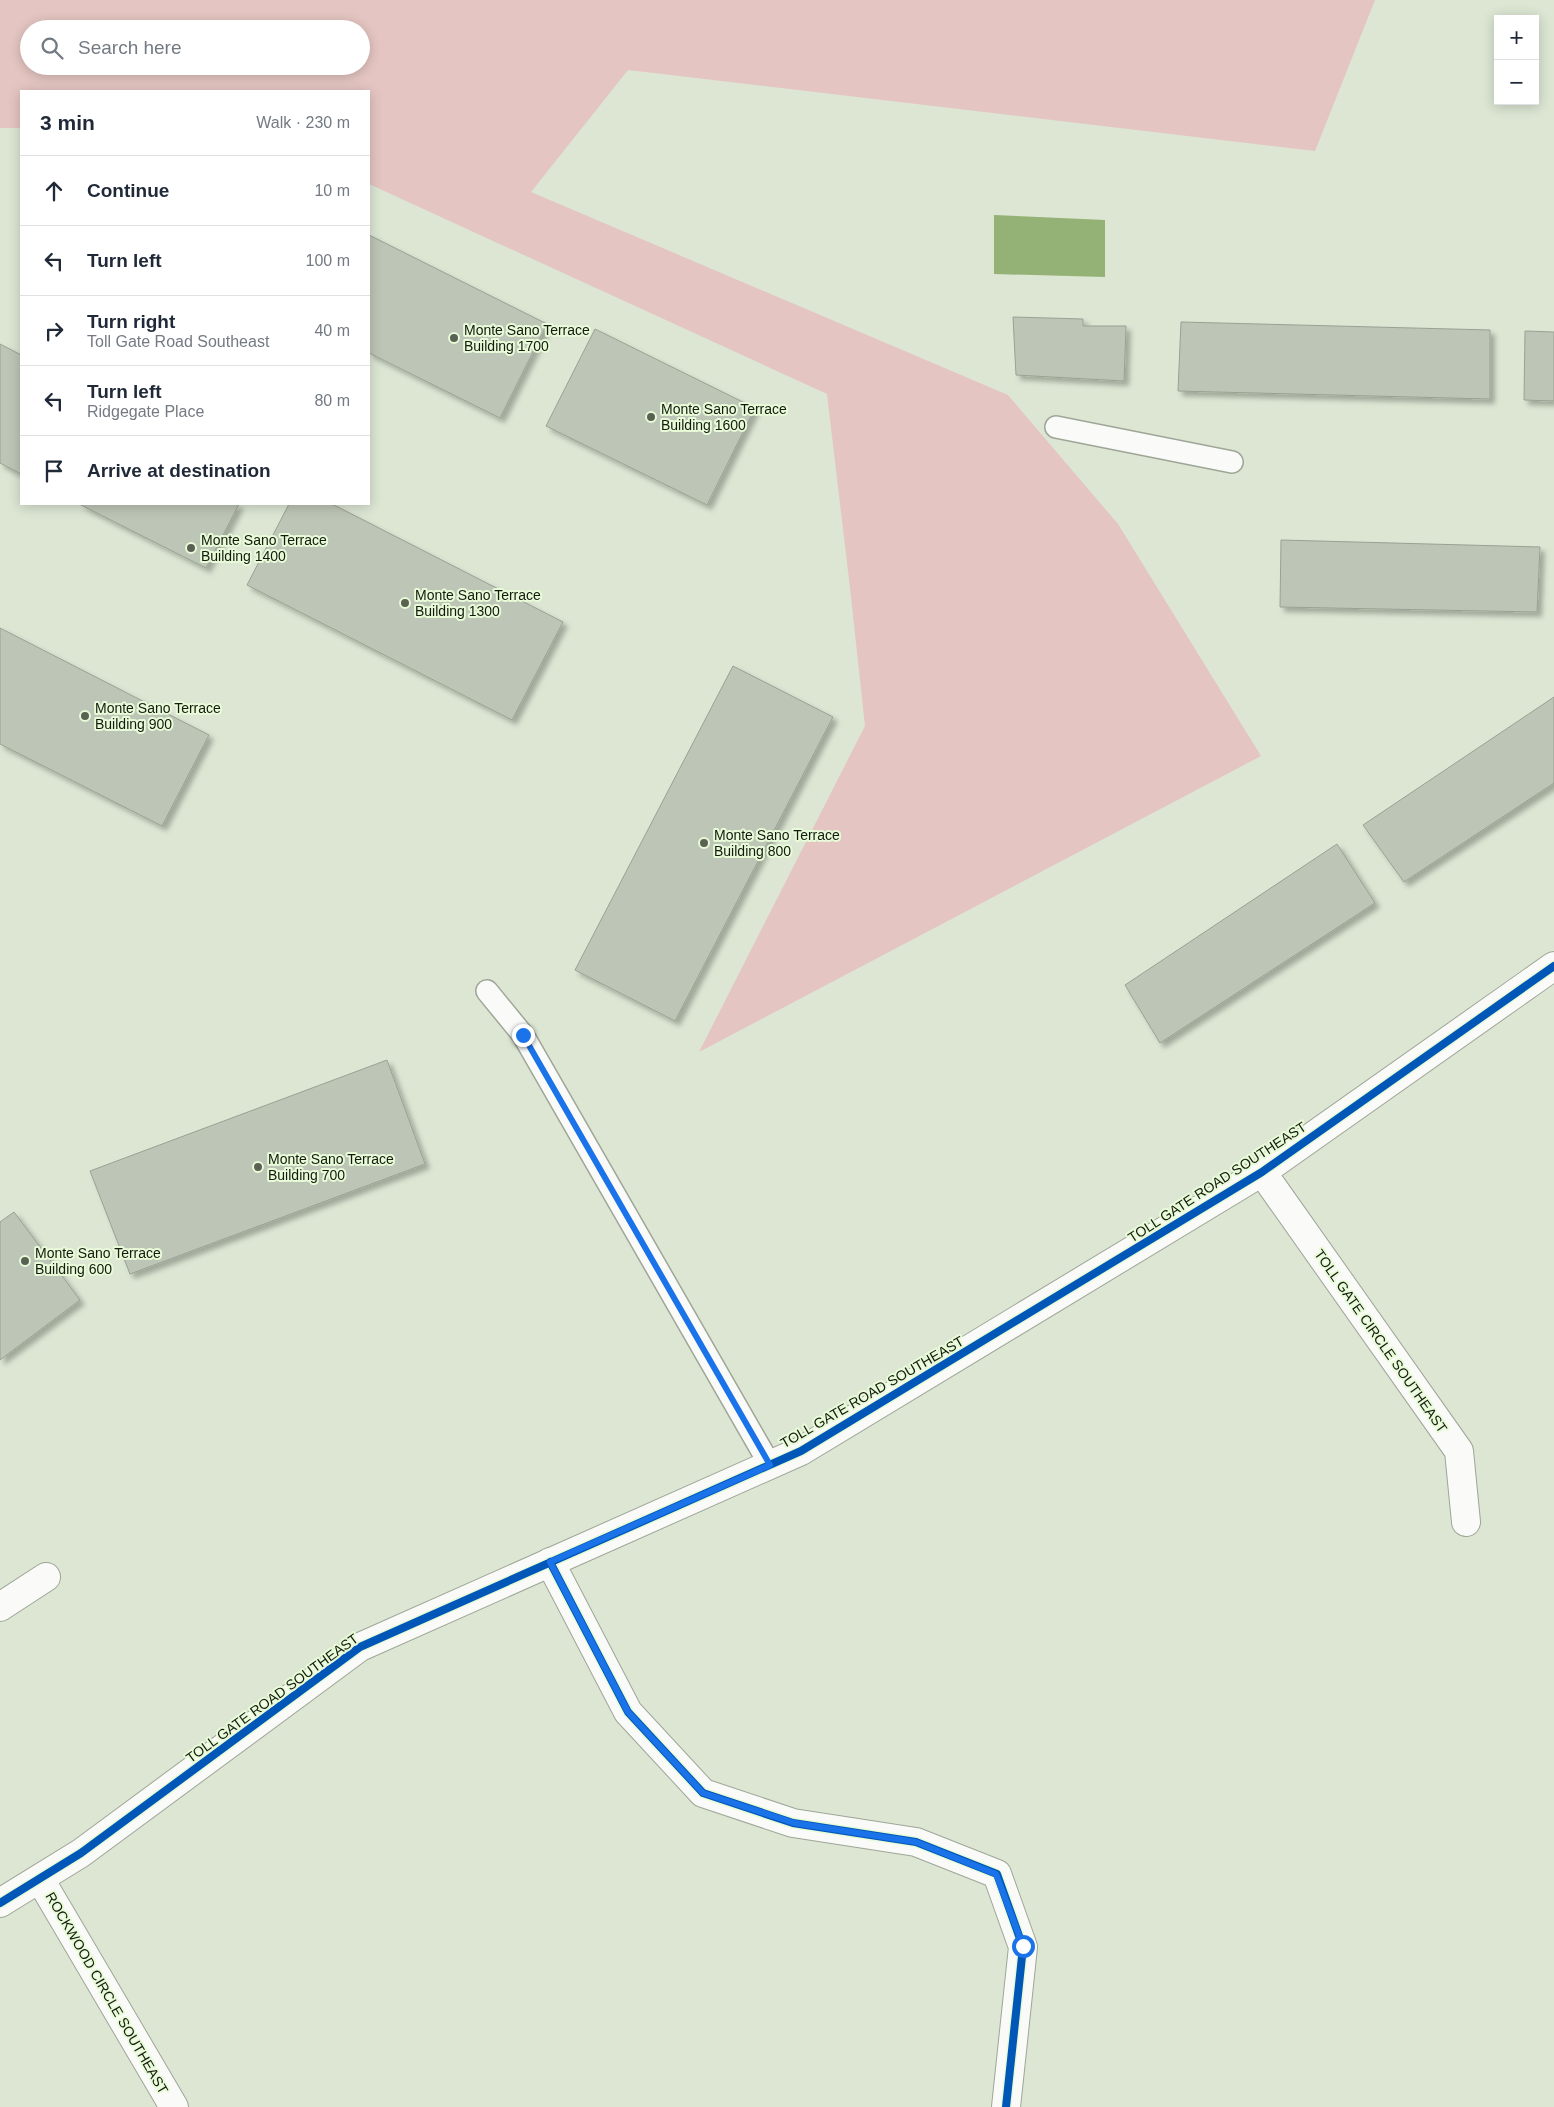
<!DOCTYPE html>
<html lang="en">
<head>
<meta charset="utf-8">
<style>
  :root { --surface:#fff; --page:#f2f2f3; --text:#1f2937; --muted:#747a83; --line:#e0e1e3 }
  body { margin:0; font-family:Arial,sans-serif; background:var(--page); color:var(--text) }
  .controls { position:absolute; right:15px; top:15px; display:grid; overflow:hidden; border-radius:0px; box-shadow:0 2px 12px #0003 }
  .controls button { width:45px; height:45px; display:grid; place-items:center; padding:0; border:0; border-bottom:1px solid var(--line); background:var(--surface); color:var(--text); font:25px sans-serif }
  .stop { position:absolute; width:15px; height:15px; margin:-11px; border:4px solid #1a73e8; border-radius:50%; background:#fff }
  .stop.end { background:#1a73e8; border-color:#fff; box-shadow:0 1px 5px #0008 }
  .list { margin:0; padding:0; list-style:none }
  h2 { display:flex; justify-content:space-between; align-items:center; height:65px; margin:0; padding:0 20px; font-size:21px }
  h2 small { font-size:16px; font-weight:400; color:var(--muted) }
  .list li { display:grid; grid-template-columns:32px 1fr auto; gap:15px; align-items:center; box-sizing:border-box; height:70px; padding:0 20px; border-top:1px solid var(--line) }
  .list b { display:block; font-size:19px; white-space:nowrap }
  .list p { margin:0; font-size:16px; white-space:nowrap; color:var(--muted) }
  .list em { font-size:16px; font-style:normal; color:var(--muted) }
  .icon { flex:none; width:28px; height:28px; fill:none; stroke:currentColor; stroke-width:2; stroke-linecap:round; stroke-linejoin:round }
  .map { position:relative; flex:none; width:1554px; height:2107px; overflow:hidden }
  .search { position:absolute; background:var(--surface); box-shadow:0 2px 12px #0003; left:20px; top:20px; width:350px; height:55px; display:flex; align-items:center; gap:12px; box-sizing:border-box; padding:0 18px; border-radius:28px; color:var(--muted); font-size:19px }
  .panel { position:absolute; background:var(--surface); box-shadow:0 2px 12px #0003; left:20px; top:90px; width:350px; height:415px; border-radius:0px }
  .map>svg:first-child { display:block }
  .green { fill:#e4c5c1; fill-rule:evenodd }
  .water { fill:#94b275 }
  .building { fill:#bdc5b6; stroke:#99a193; filter:url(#shadow) }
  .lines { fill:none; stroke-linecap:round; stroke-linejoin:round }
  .service-casing { stroke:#9ea698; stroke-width:24 }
  .minor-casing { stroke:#9ea698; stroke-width:30 }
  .tertiary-casing { stroke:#9ea698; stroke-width:30 }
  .service { stroke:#fafbf8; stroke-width:21 }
  .minor { stroke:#fafbf8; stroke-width:28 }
  .tertiary { stroke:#fafbf8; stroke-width:28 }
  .cycleway-casing { stroke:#e8fbd8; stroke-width:11 }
  .cycleway { stroke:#0057b8; stroke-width:8 }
  .route { stroke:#1a73e8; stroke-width:6 }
  .poi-dot { fill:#5a6153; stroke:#e8fbd8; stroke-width:2 }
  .labels { text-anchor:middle; stroke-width:4; stroke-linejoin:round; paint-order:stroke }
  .poi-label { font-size:14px; fill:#141a0e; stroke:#e8fbd8; text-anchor:start }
  .street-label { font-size:14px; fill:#141a0e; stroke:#e8fbd8 }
</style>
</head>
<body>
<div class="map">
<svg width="1554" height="2107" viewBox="0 0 1554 2107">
  <defs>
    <filter id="shadow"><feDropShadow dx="4.5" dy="4.5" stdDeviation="2.5" flood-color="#0004"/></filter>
  </defs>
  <rect width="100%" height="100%" fill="#dce6d3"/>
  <path class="green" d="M0 0H1375L1315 151 628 70 531 192 1008 395 1118 524 1261 756 699 1052 865 726 850 588 827 394 369 184V91H21V128H0ZM29 29H361V66H29Z"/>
  <path class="water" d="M994 215 1105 220V277L994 274Z"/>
  <path class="building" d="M369 235 547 324 500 418 369 353Z
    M1013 317 1083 319V326H1126L1124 381 1016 375Z
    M1181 322 1490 330V399L1178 391Z
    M595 329 755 408 707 505 546 426Z
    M1525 331 1554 332V401L1524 400Z
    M0 344 21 355V474L0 463Z
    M79 504H239L206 568Z
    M289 504H332L563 622 512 720 247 585Z
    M1281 540 1540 547 1537 612 1280 607Z
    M0 628 209 735 162 826 0 744Z
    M733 666 833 717 675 1021 575 970Z
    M1554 697V783L1404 882 1363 825Z
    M1337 844 1375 903 1160 1043 1125 985Z
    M387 1060 425 1164 130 1274 90 1171Z
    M14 1212 80 1300 0 1360V1222Z"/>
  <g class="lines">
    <g class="service-casing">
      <path id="service" d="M1056 427 1232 462
        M487 991 523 1035 770 1465"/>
    </g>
    <g class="minor-casing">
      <path id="minor" d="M1262 1172 1459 1451 1466 1522
        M550 1562 628 1712 703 1793 793 1823 916 1842 997 1874 1023 1947 1006 2107
        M0 1607 46 1577
        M40 1879 174 2107"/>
    </g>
    <g class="tertiary-casing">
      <path id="tertiary" d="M0 1903 81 1853 360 1647 801 1451 1262 1172 1554 966"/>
    </g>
    <use href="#service" class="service"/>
    <use href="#minor" class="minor"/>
    <use href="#tertiary" class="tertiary"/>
    <g class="cycleway-casing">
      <path id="cycleway" d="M550 1562 628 1712 703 1793 793 1823 916 1842 997 1874 1023 1947 1006 2107
        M0 1903 81 1853 360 1647 801 1451 1262 1172 1554 966"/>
    </g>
    <use href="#cycleway" class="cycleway"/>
  </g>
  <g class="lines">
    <path class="route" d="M523 1035 770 1465 550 1562 628 1712 703 1793 794 1823 916 1842 996 1874 1023 1946"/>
  </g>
  <g class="poi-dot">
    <circle cx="454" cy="338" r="5"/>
    <circle cx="651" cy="417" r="5"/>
    <circle cx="191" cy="548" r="5"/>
    <circle cx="405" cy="603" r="5"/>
    <circle cx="85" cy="716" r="5"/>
    <circle cx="704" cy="843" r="5"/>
    <circle cx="258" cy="1167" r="5"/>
    <circle cx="25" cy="1261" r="5"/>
  </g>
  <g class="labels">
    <g class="poi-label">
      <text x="464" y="335">Monte Sano Terrace<tspan x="464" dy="16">Building 1700</tspan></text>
      <text x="661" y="414">Monte Sano Terrace<tspan x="661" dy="16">Building 1600</tspan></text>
      <text x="201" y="545">Monte Sano Terrace<tspan x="201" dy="16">Building 1400</tspan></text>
      <text x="415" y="600">Monte Sano Terrace<tspan x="415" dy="16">Building 1300</tspan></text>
      <text x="95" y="713">Monte Sano Terrace<tspan x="95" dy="16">Building 900</tspan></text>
      <text x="714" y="840">Monte Sano Terrace<tspan x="714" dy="16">Building 800</tspan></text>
      <text x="268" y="1164">Monte Sano Terrace<tspan x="268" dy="16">Building 700</tspan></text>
      <text x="35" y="1258">Monte Sano Terrace<tspan x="35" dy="16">Building 600</tspan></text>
    </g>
    <g class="street-label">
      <text transform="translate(1217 1182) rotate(-33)" y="5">TOLL GATE ROAD SOUTHEAST</text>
      <text transform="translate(1381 1341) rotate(55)" y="5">TOLL GATE CIRCLE SOUTHEAST</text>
      <text transform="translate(872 1392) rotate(-30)" y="5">TOLL GATE ROAD SOUTHEAST</text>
      <text transform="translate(272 1698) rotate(-36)" y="5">TOLL GATE ROAD SOUTHEAST</text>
      <text transform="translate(107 1993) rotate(60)" y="5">ROCKWOOD CIRCLE SOUTHEAST</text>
    </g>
  </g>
</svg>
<div class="controls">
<button>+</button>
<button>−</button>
</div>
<div class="stop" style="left:1023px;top:1946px"></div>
<div class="stop end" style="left:523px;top:1035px"></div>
<div class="search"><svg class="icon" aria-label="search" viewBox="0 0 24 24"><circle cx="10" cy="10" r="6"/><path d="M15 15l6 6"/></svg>Search here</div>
<section class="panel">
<h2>3 min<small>Walk · 230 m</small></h2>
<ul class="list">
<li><svg class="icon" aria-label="ahead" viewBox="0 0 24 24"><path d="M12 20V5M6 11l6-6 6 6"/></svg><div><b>Continue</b></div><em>10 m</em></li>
<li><svg class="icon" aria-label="left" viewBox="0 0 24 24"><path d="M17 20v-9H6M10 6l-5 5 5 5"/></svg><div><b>Turn left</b></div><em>100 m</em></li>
<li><svg class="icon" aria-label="right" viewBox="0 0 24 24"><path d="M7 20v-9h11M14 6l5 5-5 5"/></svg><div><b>Turn right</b><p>Toll Gate Road Southeast</p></div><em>40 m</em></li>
<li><svg class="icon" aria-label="left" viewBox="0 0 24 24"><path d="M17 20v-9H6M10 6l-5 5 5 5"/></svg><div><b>Turn left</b><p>Ridgegate Place</p></div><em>80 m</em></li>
<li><svg class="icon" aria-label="arrive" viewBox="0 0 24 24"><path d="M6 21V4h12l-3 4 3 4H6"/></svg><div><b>Arrive at destination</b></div></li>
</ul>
</section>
</div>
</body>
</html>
